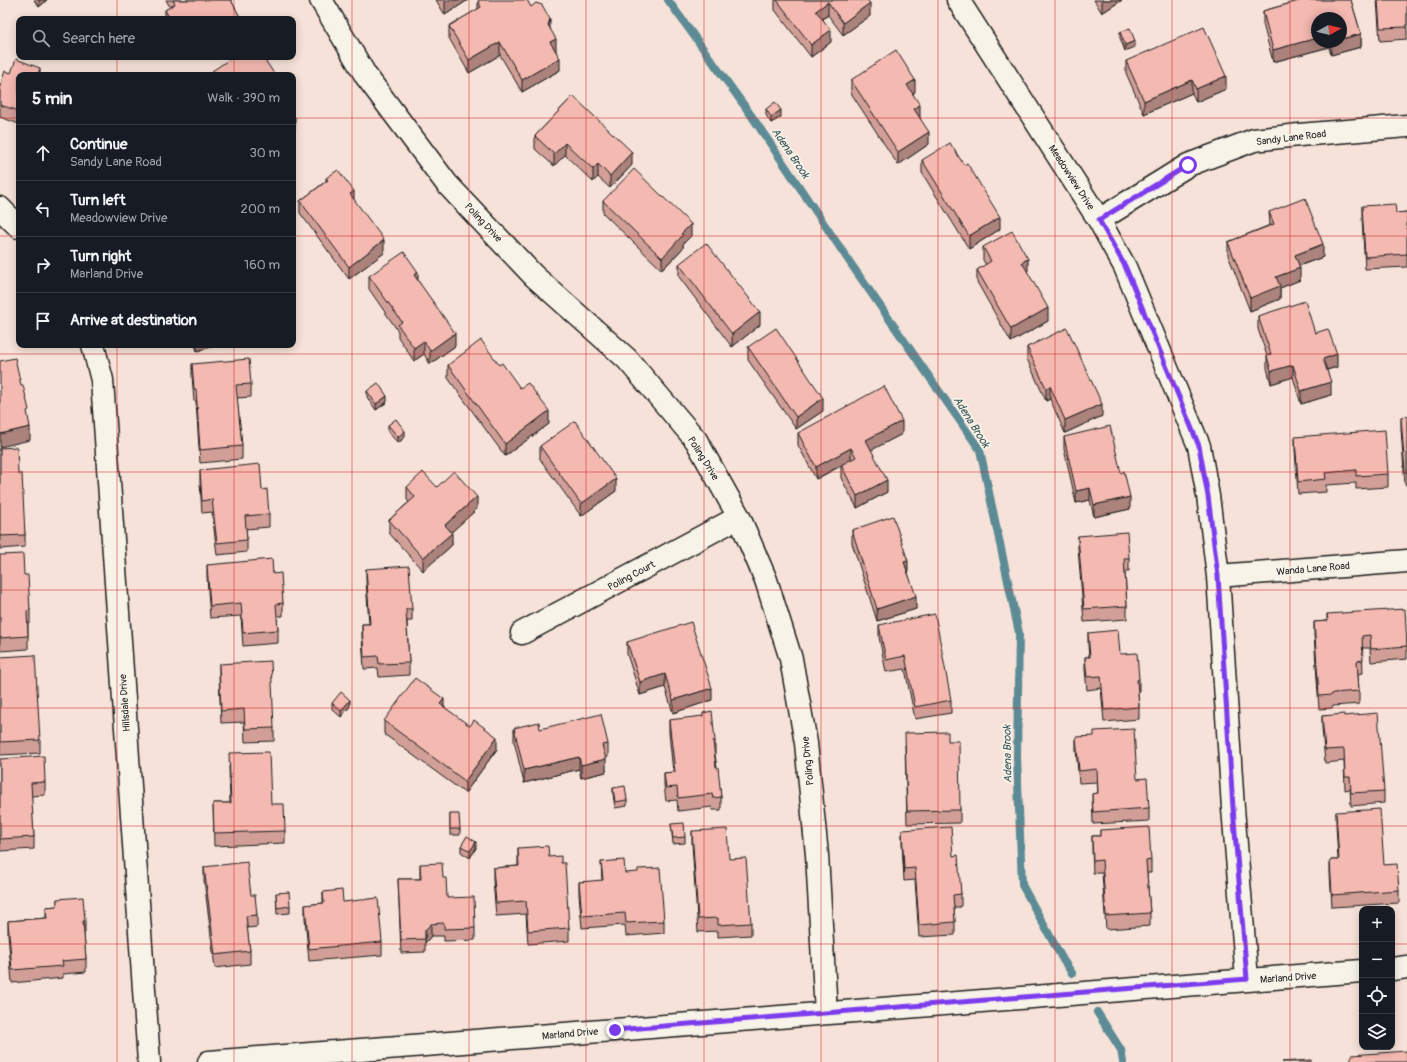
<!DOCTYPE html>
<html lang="en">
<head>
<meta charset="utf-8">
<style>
  :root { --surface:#171b24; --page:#242831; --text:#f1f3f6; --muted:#9ea1a6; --line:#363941 }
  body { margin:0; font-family:Pangolin,sans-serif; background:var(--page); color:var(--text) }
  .controls { position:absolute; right:12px; bottom:12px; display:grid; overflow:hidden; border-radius:8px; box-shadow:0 2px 10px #0003 }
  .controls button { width:36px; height:36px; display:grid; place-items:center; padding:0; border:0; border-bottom:1px solid var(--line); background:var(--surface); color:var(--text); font:20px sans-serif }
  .compass { position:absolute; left:1311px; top:12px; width:36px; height:36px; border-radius:50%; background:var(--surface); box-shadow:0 2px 10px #0003; rotate:82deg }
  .stop { position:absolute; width:12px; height:12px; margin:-9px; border:3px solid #7c3aed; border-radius:50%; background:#fff }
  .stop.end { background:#7c3aed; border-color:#fff; box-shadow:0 1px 4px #0008 }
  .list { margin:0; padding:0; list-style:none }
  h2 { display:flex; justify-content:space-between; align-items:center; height:52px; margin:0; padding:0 16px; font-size:17px }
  h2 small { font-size:13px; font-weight:400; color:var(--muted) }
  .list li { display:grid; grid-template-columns:26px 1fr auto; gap:12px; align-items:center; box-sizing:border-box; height:56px; padding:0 16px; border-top:1px solid var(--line) }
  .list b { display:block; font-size:15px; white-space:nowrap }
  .list p { margin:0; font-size:13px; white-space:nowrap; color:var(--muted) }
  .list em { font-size:13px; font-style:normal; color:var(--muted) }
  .icon { flex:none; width:22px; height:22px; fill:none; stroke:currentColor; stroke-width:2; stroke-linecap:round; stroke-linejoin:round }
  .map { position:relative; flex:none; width:1407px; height:1062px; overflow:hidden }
  .search { position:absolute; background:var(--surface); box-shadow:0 2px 10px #0003; left:16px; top:16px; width:280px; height:44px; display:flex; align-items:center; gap:10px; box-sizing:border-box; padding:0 14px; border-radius:8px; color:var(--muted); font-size:15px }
  .panel { position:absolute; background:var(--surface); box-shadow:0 2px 10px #0003; left:16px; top:72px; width:280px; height:276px; border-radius:8px }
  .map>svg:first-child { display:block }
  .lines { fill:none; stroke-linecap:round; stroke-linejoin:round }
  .stream { stroke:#5c8b95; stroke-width:8 }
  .minor-casing { stroke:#1c1c1c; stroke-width:25 }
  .minor { stroke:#f7f3e8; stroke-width:22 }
  .wall { fill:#d29f98; stroke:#1c1c1c; fill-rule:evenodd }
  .shaded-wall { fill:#ab827c; stroke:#1c1c1c }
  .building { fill:#f4b9b1; stroke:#1c1c1c }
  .route { stroke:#7c3aed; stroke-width:5 }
  .grid { fill:none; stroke:#d62828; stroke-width:1; stroke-opacity:0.55 }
  .labels { text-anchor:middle; stroke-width:3.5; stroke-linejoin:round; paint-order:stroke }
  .street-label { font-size:10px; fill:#1c1c1c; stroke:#f7f3e8 }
  .water-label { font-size:11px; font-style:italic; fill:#3c5458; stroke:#f7f3e8 }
</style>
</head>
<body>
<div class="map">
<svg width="1407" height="1062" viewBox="0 0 1407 1062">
  <rect width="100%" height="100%" fill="#f6e2d8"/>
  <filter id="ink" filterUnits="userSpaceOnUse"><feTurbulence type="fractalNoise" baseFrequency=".025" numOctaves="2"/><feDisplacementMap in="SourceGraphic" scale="8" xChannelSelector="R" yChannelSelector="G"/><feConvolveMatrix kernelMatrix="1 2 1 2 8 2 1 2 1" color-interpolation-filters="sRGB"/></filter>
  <g filter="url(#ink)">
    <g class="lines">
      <path class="stream" d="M668 0 751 115 851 264 980 450 1019 633 1017 757 1022 885 1063 960 1072 973
        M1097 1012 1121 1050 1123 1062"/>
      <g class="minor-casing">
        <path id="minor" d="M321 0 366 76 447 184 534 276 627 359 696 440 739 517 766 580 791 659 806 743 817 855 826 1013
          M958 0 1099 220 1125 267 1199 446 1208 496 1218 576 1233 808 1247 979
          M0 208 19 227
          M1099 220 1188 165 1254 140 1299 135 1407 126
          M93 345 102 380 149 1062
          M1218 576 1407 561
          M522 633 739 517
          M1392 969 1407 967
          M209 1062 1362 971"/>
      </g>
      <use href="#minor" class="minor"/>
    </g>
    <path class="wall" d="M34 0H47L39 7Z
      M166 0H231L241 19H165V10L170 7Z
      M436 0H468L445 15Z
      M775 0H867L870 16 843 35 828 15 823 19 831 42 811 57 775 10Z
      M1094 0H1122L1102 13Z
      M1302 0H1351L1361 34V47L1331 55 1329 47 1273 62 1263 24V11ZM1317 18H1341V42H1317Z
      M1377 0H1407V39L1380 41Z
      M478 1 531 7 550 28 556 51 560 70 522 92 500 55 469 73 449 38V26L478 9Z
      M1120 32 1135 47 1125 51 1120 38Z
      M1126 61 1226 89 1196 102 1192 93 1144 114 1126 73Z
      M11 73 40 75H19V124L0 117V86Z
      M851 80 915 92 913 94 920 118 929 144 898 165 851 93Z
      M573 96 632 165 610 188 598 177 593 182 565 155 554 166 535 149V136Z
      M766 109 781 117 771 123 766 115Z
      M922 160 1000 229 969 249 922 173Z
      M326 178 384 253 349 279 300 213V201L326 181Z
      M603 201 691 236 683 244V248L662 270 603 213Z
      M1362 206 1396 213 1407 212V267L1365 269 1362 218Z
      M1269 212 1323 257 1299 266 1300 280 1280 288V299L1250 311 1228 255V242L1270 225Z
      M983 247 1028 271 1027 272 1048 321 1011 342 977 282V270L986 265 983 260Z
      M679 264 760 325 732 347 679 277Z
      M369 276 418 280 455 346 430 364 424 354 414 361 398 337V331L369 289Z
      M1258 316 1315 333 1337 367 1327 370 1331 395 1301 404 1293 377 1271 384 1267 368V356L1258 329Z
      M195 345H218L197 351Z
      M748 347 823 411 796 429 748 360Z
      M1027 347 1102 416 1065 433 1050 399 1046 401 1027 359Z
      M192 364 251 384V397L237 398 242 446V459L200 463 196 401H194L192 376Z
      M448 365 520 388 549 424 505 456 448 378Z
      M367 391 387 402 376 410 367 397Z
      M1407 416V484L1405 485 1401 429V417Z
      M388 425 405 437 398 443 388 432Z
      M798 433 902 434 871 450 887 492 857 508 841 478V466L816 479 798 445Z
      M1064 437 1121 473 1130 509 1094 517 1090 500 1076 503 1064 449Z
      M1295 437 1388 474V487L1356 489V483L1326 485V492L1298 494 1295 450Z
      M540 446 616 491 581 516 540 459Z
      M0 448 18 474 25 535V547L0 549Z
      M200 470 262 490 269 514V527L246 529 247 540V552L217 555 212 512 202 513 200 483Z
      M407 487H437L477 509 451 532 452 545 423 571 389 533V520L409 502 407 500Z
      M852 530 908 572 916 609 877 621 852 543Z
      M1078 536 1129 558V571H1125L1127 606V619L1084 622 1078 548Z
      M0 555 24 575 30 610V623H28V649L0 651Z
      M207 565 273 574 283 603V616H277L278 630V643L243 646 241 616 210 618 207 577Z
      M366 569 412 609V621H407L409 663V675L379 677 378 668 364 669 362 637V624H369L366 581Z
      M1327 614 1407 639V659L1371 662 1370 648H1362L1363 673 1358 674 1359 691V704L1333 706 1332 708 1319 709 1314 635V622L1327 621Z
      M879 625 951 700V713L915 719 905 669 886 672 879 637Z
      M1088 633 1120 654 1139 679V692H1138L1139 707V719L1104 722 1101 688 1087 690 1085 670V657H1089L1088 645Z
      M627 642 712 700 673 713 665 687 640 695 627 654Z
      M0 657 40 740V753L0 755Z
      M219 664 274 728V741L245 742 244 722 221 723 219 676Z
      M332 703 350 706 341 717 332 709Z
      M444 707 497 749 465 793 384 734V721Z
      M1322 716H1344L1384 791V803L1351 806 1350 789 1345 790 1344 761 1325 763 1322 728Z
      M669 720 715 741V754L721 797V810H713L712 807 678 811 677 800 666 801 664 785V773L673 772 669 733Z
      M514 728 608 744V757H605L606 772 581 778 579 769 524 783 514 741Z
      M1076 737 1137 779 1149 808V821L1093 824 1092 794 1098 793 1097 782 1079 783 1076 750Z
      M948 741 960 810V823L907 824 905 745Z
      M0 759 45 782V795L31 796 34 837V849L0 851Z
      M229 766 271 804 285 831V843L214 846 213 803H230Z
      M613 788 627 800V806L615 808 613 794Z
      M1336 812 1384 865 1399 890V903L1332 907 1330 873V860H1338L1336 824Z
      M450 814 460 829V835H450Z
      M671 824 685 837V843L673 844Z
      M902 830 953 856 961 894V907H954L955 922V935L919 937 915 880 904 881 902 843Z
      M1100 830 1151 860V873H1147L1150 913V926L1106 929 1102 873H1093L1092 849V836H1100Z
      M692 831 729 859 751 923V935L718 937V931L698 932 692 844Z
      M461 846 476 848 470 858 461 852Z
      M518 848 549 857 569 928V941L528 944 526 914 496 916 493 880V868L518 866Z
      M601 862 625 873 664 921V933L626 936 625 925 582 928 579 895V882L602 881Z
      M420 864 443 878 447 898 475 928V940L444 941V936H431L425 943V952L401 953 398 879H420Z
      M204 867 251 895 257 915V927L247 928 250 951V964L215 968 204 880Z
      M323 892 343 902 382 942V955L309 961 305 918V905L323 903Z
      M276 893 290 906V913L277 914Z
      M57 899 85 921V933H84L86 959V972L63 974V978L12 983 8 934V921L46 918V907L57 906Z"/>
    <path class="shaded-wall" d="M39 0H47L39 7Z
      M448 0H468L445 15V2Z
      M1102 0H1122L1102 13Z
      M828 2V15L816 23V11Z
      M870 3V16L843 35V23Z
      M550 19V32L548 25Z
      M831 30V42L811 57V45Z
      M1361 34V47L1331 55V42H1341V39Z
      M1317 38V42H1329V47L1273 62V50Z
      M556 39V51L550 55V42Z
      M1135 41V47L1125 51V45Z
      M500 42V55L469 73V60Z
      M560 58V70L522 92V80Z
      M40 68V75H38Z
      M1226 76V89L1196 102V89Z
      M915 80V92L907 98V85Z
      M1192 80V93L1144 114V101Z
      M920 105V118L914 122V109Z
      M781 110V117L771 123V117Z
      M295 117V130L293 131V118Z
      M929 132V144L898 165V152Z
      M565 143V155L554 166V154Z
      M632 152V165L610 188V176Z
      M598 164V177L593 182V169Z
      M354 191V204L350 194Z
      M1000 217V229L969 249V236Z
      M691 224V236L683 244V248L662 270V258L681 234Z
      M384 240V253L349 279V267Z
      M1323 244V257L1295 267V255Z
      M1028 259V271L1022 275V262Z
      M1300 268V280L1280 288V299L1250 311V298L1276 277Z
      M418 272V285L414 275Z
      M1048 308V321L1011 342V329Z
      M760 312V325L732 347V334Z
      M455 333V346L430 364V351Z
      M424 341V354L414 361V348Z
      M197 345H218L197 351Z
      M1337 354V367L1323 371V359Z
      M1293 365V377L1271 384V371Z
      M1331 382V395L1301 404V391Z
      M1050 386V399L1046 401V388Z
      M387 396V402L376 410V404Z
      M823 398V411L796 429V417Z
      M1102 404V416L1065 433V420Z
      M549 411V424L505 456V444Z
      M902 421V434L866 453V440Z
      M30 427V440L0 447V434Z
      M405 431V437L398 443V437Z
      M851 448V460L816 479V467Z
      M616 479V491L581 516V504Z
      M887 480V492L857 508V496Z
      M1090 488V500L1076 503V491Z
      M477 497V509L445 538V525Z
      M1130 497V509L1094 517V505Z
      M452 533V545L423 571V558Z
      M908 561V573L904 562Z
      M916 596V609L877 621V609Z
      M665 674V687L640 695V682Z
      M712 688V700L673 713V700Z
      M444 699V711L440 704Z
      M350 700V706L341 717V711Z
      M497 737V749L465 793V781Z
      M579 757V769L524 783V770Z
      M606 759V772L581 778V765Z
      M476 842V848L470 858V851Z
      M431 924V936L425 943V930Z"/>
    <path class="building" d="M173 0H231L241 19H170L165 10 175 4Z
      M479 0H527L531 7 536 3 542 5 550 19 548 25 556 39 550 42 560 58 522 80 500 42 469 60 449 26 481 7 478 1Z
      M777 0H867L870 3 843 23 828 2 816 11 831 30 811 45Z
      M1302 0H1351L1361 34 1341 39V18H1317V38L1273 50 1263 11Z
      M1378 0H1407V27L1380 28Z
      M1204 27 1226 76 1196 89 1192 80 1144 101 1126 61Z
      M1130 28 1135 41 1125 45 1120 32Z
      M896 50 915 80 907 85 920 105 914 109 929 132 898 152 851 80Z
      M233 57H263L275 75H214L212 71Z
      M16 59 40 68 38 75H19V111L0 105V86L5 71 11 73Z
      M573 96 632 152 610 176 598 164 593 169 565 143 554 154 535 136Z
      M775 102 781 110 771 117 766 109Z
      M950 143 964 165 967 163 1000 217 969 236 922 160Z
      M634 169 691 224 681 234 683 235 662 258 603 201Z
      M338 170 354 191 350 194 384 240 349 267 300 201 328 180 326 178Z
      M1305 198 1323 244 1295 255 1300 268 1276 277 1280 286 1250 298 1228 242 1274 224 1269 212Z
      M1395 204 1396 213 1407 212V254L1365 257 1362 206Z
      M1012 231 1028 259 1022 262 1048 308 1011 329 977 270 991 261 983 247Z
      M706 243 760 312 732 334 679 264Z
      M404 252 418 272 414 275 455 333 430 351 424 341 414 348 398 325 402 322 369 276Z
      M1305 301 1315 333 1328 329 1337 354 1323 359 1331 382 1301 391 1293 365 1271 371 1267 356 1271 354 1258 316Z
      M776 328 823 398 796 417 748 347Z
      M1067 328 1102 404 1065 420 1050 386 1046 388 1027 347Z
      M481 340 499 365 502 363 520 388 528 383 549 411 505 444 448 365Z
      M15 358 21 385H23L29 410 27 411 30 427 0 434V361Z
      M249 359 251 384 236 385 242 446 200 450 196 389H194L192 364Z
      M378 383 387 396 376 404 367 391Z
      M884 386 902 421 866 440 887 480 857 496 841 465 856 457 851 448 816 467 798 433Z
      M1407 416V472H1405L1401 417Z
      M396 419 405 431 398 437 388 425Z
      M575 421 616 479 581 504 540 446Z
      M1110 426 1121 473 1124 471 1130 497 1094 505 1090 488 1076 491 1064 437Z
      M1385 430 1388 474 1356 476V470L1325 473 1326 479 1298 482 1295 437Z
      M17 447 18 474H22L25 535 0 536V448Z
      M260 464 262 490 267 489 269 514 245 516 247 540 217 543 212 499 202 501 200 470Z
      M454 471 477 497 445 525 452 533 423 558 389 520 415 497 407 487 423 472 437 487Z
      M893 516 908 561 904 562 916 596 877 609 852 530Z
      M1127 532 1129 558H1124L1127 606 1084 609 1078 536Z
      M23 554 24 575H28L30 610 27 611 28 636 0 638V555Z
      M272 559 273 574 281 573 283 603 276 604 278 630 243 633 241 603 210 606 207 565Z
      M409 566 412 609H406L409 663 379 664 378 656 364 657 362 624H370L366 569Z
      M1405 609 1407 646 1371 649 1370 635 1362 636 1363 660 1357 661 1359 691 1333 693 1332 695 1319 696 1314 622 1328 621 1327 614Z
      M935 614 951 700 915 707 905 656 886 660 879 625Z
      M691 622 712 688 673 700 665 674 640 682 627 642Z
      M1118 630 1120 654 1137 653 1139 679 1137 680 1139 707 1104 710 1101 676 1087 677 1085 657H1090L1088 633Z
      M35 655 40 740 0 742V657Z
      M271 661 274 728 245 729 244 709 221 711 219 664Z
      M415 678 444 699 440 704 470 726 474 720 497 737 465 781 384 721Z
      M341 692 350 700 341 711 332 703Z
      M712 711 715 741H713L716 767H718L721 797 713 798 712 794 678 798 677 787 666 788 664 773 675 772 669 720 703 716V713Z
      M1378 713 1384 791 1351 793 1350 777H1345L1344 749 1325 750 1322 716 1344 714V716Z
      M601 714 608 744 602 745 606 759 581 765 579 757 524 770 514 728 539 722 540 729Z
      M1134 729 1137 779 1147 778 1149 808 1093 812 1092 794 1098 793 1097 769 1079 771 1076 737 1094 736V731Z
      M948 732V741H959L960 810 907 811 905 733Z
      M269 752 271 804H284L285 831 214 833 213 803H231L229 753Z
      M44 756 45 782 31 783 34 837 0 839V759Z
      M625 786 627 800 615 802 613 788Z
      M1380 809 1384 865 1397 864 1399 890 1332 895 1330 860H1339L1336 812Z
      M450 814H459L460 829H450Z
      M684 823 685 837 673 838 671 824Z
      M951 827 953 856 958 855 961 894 953 895 955 922 919 925 915 868 904 869 902 830Z
      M1149 827 1151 860 1146 861 1150 913 1106 916 1102 860 1093 861 1092 836H1100V830Z
      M727 829 729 859 746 858 751 923 718 925V918L698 919 692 831Z
      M467 836 476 842 470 851 461 846Z
      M548 846 549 857 561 856V863H565L569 928 528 931 526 901 496 903 493 868 519 866 518 848Z
      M624 860 625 873 638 872V869L660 868 664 921 626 923 625 913 582 916 579 882 603 880 601 862Z
      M247 862 251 895H255L257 915 246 916 250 951 215 955 204 867Z
      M442 863 443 878H446L447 898 474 897 475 928 444 929V923L431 924 425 930V939L401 940 398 879H421L420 864Z
      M342 890 343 902 378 898 382 942 309 949 305 905 324 903 323 892Z
      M289 892 290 906 277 908 276 893Z
      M83 897 85 921H83L86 959 62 961 63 966 12 970 8 921 47 918 46 907 57 906V899Z
      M1407 1051V1062H1351V1055Z
      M1311 1060V1062H1282Z"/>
  </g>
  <g class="lines" filter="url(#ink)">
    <path class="route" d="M615 1030 1247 979 1233 808 1218 576 1208 496 1199 446 1125 266 1099 220 1188 165"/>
  </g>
  <path class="grid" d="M117 0V19M234 0V19M352 0V1062M469 0V1062M586 0V1062M704 0V1062M821 0V1062M938 0V1062M1055 0V1062M1172 0V1062M1290 0V1062M117 57V75M234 57V75M0 118H19M293 118H1407M0 236H19M293 236H1407M117 345V1062M234 345V1062M0 354H1407M0 472H1407M0 590H1407M0 708H1407M0 826H1407M0 944H1362M1392 944H1407"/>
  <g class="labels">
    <g class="street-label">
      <text transform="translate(1291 137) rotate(-7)" y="4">Sandy Lane Road</text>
      <text transform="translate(1072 177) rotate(57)" y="4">Meadowview Drive</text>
      <text transform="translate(484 222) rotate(47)" y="4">Poling Drive</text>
      <text transform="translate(704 458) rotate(58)" y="4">Poling Drive</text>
      <text transform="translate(1313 568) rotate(-5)" y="4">Wanda Lane Road</text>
      <text transform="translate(631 575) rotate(-28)" y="4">Poling Court</text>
      <text transform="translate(124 703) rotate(-94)" y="4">Hillsdale Drive</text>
      <text transform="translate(807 761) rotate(-96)" y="4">Poling Drive</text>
      <text transform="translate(1288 977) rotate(-4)" y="4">Marland Drive</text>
      <text transform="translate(570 1033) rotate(-5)" y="4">Marland Drive</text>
    </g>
    <g class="water-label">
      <text transform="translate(791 153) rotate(56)" y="4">Adena Brook</text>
      <text transform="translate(972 422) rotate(58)" y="4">Adena Brook</text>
      <text transform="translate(1007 754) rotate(-91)" y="4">Adena Brook</text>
    </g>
  </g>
</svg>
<div class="controls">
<button>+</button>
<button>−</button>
<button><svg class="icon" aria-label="locate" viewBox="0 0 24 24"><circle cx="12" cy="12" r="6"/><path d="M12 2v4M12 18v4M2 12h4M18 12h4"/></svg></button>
<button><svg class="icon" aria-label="layers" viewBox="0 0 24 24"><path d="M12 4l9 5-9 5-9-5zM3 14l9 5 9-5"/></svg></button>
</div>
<svg class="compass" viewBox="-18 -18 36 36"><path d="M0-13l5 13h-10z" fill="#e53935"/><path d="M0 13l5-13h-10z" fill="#9ea1a6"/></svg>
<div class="stop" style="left:1188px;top:165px"></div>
<div class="stop end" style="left:615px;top:1030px"></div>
<div class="search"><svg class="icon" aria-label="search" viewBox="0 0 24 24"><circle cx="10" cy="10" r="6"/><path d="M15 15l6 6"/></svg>Search here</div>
<section class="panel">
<h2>5 min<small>Walk · 390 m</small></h2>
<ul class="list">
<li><svg class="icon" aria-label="ahead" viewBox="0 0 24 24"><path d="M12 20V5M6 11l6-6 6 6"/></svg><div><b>Continue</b><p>Sandy Lane Road</p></div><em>30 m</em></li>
<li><svg class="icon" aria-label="left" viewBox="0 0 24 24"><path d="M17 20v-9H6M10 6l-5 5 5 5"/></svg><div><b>Turn left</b><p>Meadowview Drive</p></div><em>200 m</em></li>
<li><svg class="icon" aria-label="right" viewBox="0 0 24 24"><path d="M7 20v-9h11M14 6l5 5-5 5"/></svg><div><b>Turn right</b><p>Marland Drive</p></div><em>160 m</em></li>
<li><svg class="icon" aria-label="arrive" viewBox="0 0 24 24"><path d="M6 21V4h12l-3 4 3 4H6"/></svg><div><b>Arrive at destination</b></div></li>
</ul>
</section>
</div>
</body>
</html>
